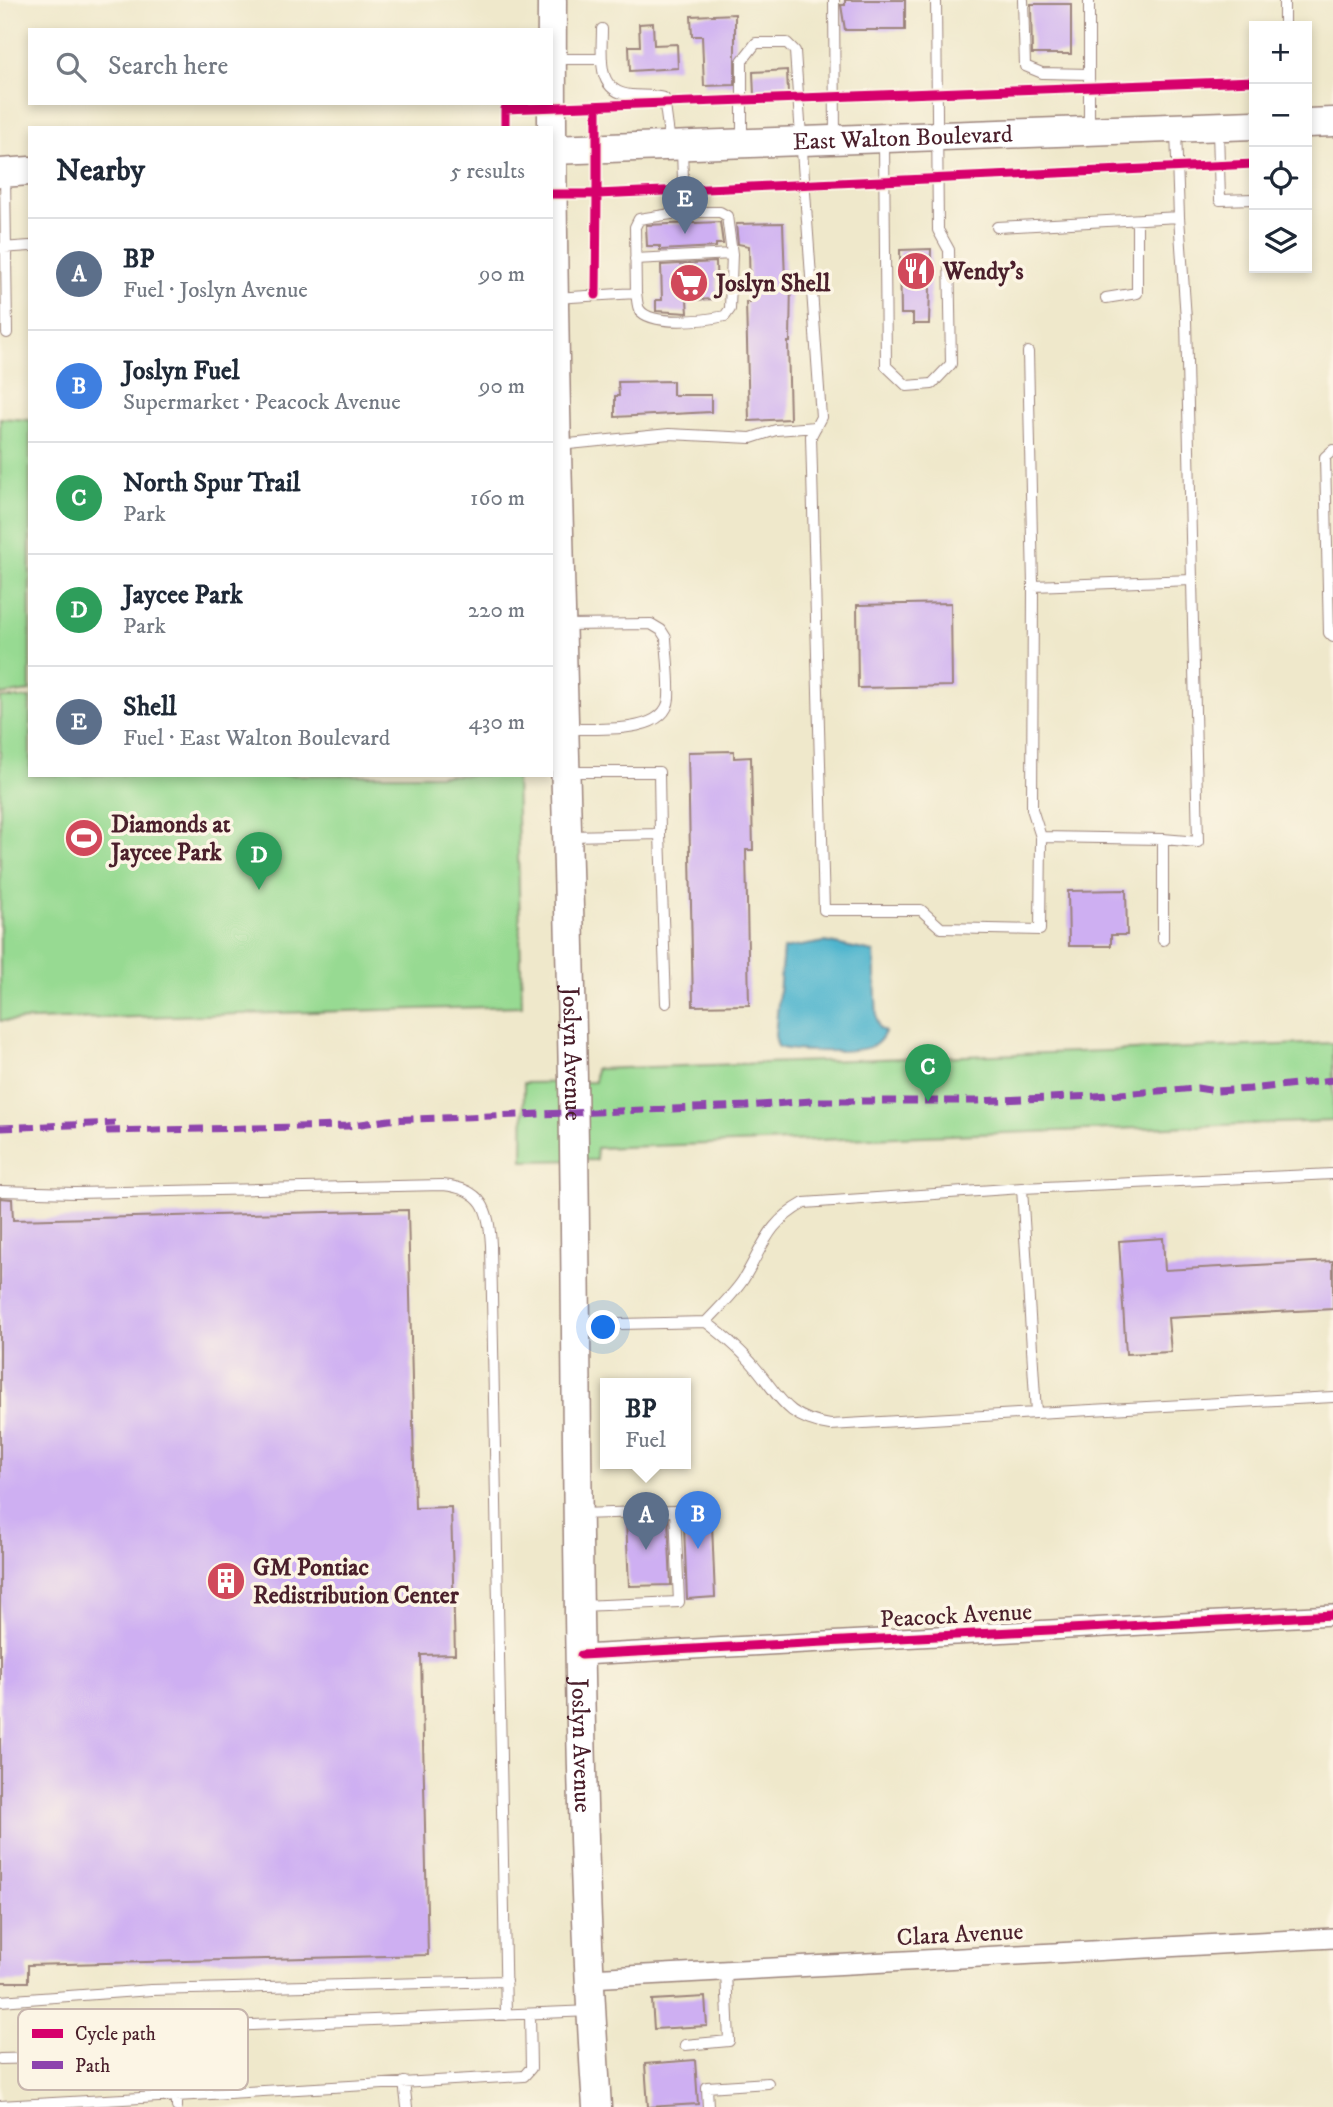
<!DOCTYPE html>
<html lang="en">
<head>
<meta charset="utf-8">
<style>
  :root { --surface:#fff; --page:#f2f2f3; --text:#1f2937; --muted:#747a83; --line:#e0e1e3; --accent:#d1495b }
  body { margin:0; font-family:"IM FELL DW Pica",serif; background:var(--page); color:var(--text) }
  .controls { position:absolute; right:21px; top:21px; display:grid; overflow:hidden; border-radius:0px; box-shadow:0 4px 10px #0003 }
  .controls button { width:63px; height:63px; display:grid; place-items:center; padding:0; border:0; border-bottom:2px solid var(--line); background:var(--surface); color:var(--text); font:35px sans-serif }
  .you { position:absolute; left:604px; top:1328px; width:24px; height:24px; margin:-18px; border:5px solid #fff; border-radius:50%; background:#1a73e8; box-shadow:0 0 0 10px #1a73e833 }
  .badge { display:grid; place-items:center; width:46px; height:46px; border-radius:50%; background:var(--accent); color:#fff; font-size:23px; font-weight:700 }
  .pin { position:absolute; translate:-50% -58px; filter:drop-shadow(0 2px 4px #0008) }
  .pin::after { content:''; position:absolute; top:37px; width:24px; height:21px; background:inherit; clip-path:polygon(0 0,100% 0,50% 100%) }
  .popup { position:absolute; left:600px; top:1378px; width:91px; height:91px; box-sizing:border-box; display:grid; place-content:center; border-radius:0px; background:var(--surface); filter:drop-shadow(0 2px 5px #0005); font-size:23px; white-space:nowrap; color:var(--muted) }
  .popup b { font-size:26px; color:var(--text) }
  .popup::after { content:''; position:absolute; left:50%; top:100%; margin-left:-14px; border:14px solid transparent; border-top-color:var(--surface) }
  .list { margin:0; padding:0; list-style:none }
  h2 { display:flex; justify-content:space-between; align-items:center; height:91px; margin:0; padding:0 28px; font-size:30px }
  h2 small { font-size:23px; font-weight:400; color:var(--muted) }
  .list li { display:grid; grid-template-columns:46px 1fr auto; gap:21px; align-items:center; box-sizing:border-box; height:112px; padding:0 28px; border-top:2px solid var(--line) }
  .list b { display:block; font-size:26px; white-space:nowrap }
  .list p { margin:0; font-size:23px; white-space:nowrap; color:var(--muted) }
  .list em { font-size:23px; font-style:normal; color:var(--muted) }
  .icon { flex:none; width:38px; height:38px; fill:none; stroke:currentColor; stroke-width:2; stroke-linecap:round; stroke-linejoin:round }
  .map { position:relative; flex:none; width:1333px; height:2107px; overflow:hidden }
  .search { position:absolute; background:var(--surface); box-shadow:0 4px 10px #0003; left:28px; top:28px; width:525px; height:77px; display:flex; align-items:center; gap:18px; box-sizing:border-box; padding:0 24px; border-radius:0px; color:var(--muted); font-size:26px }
  .panel { position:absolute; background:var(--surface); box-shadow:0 4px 10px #0003; left:28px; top:126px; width:525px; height:651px; border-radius:0px }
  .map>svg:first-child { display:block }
  .green { fill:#97da92; stroke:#707c5e; stroke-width:2 }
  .water { fill:#4fb5ce; stroke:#4c6a7c; stroke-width:2 }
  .building { fill:#ceaff2 }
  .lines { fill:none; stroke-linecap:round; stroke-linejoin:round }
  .lane-casing { stroke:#9c847b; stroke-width:12 }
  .street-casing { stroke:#9c847b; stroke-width:22 }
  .secondary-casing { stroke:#9c847b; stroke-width:31 }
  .lane { stroke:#fff; stroke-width:10 }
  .street { stroke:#fff; stroke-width:19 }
  .secondary { stroke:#fff; stroke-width:28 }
  .quiet { stroke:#8e44ad; stroke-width:7; stroke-dasharray:14 7; stroke-linecap:butt }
  .cycleway-casing { stroke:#fcf5e5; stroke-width:13 }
  .cycleway { stroke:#d6006c; stroke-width:9 }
  .labels { text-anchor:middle; stroke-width:7; stroke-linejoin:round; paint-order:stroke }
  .street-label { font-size:24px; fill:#4a1f2b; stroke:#fcf5e5 }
  .poi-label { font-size:24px; font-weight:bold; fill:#4a1f2b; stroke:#fcf5e5; text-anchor:start }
  .key { fill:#fcf5e5; stroke:#c7b5ad; stroke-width:2 }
  .key-label { font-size:19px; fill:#4a1f2b }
</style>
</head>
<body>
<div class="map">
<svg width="1333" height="2107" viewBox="0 0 1333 2107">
  <rect width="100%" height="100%" fill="#fcf5e5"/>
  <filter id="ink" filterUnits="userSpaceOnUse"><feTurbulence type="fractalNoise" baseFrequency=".0143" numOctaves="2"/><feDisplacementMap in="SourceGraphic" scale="14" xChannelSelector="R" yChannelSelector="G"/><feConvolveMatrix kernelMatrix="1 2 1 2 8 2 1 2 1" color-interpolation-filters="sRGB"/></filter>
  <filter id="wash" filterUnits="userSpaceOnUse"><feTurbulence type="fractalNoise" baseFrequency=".00686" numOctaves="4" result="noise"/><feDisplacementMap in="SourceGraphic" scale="28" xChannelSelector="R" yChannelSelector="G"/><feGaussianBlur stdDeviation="1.57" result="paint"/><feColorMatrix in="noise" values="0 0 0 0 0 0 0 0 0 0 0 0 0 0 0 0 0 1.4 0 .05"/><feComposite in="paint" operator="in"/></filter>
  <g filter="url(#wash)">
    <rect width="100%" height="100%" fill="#efe8cb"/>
    <path class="green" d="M0 418 30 420V691L0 695Z
      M30 698V775H516L522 1006 0 1021V698Z
      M1333 1043V1121L597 1148 596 1160 523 1161 524 1083 595 1082V1069Z"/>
    <path class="water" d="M825 942 874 952 877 1020 879 1028 885 1032C883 1036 879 1043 874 1045 859 1054 795 1052 778 1047L775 1036 783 949Z"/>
    <g id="blocks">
      <path class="building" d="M845 0H905V30H845L841 5H845Z
        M1031 4H1071V54H1032Z
        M735 14V85L704 86 702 36H692L691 16Z
        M653 23 654 45 677 44 678 68 630 71 629 46H640L639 24Z
        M787 70 788 94 754 96 753 72Z
        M720 222 723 244H716V247L660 250V246H647L646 225Z
        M783 223 785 281 791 280 790 342H788L790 419 749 421 746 302H750L749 246 738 244 736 224Z
        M931 249 929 324H913V314H901L900 250Z
        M716 262 717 299 687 300 688 313 656 311V300H662L661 265Z
        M673 381V395H711V412L615 417V396H619L618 382Z
        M951 603 952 686 858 688 857 605Z
        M734 751V758L751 757 753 850H746L749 1005 693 1006 688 752Z
        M1126 890 1127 935H1111V946H1069L1068 891Z
        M0 1198 12 1199 13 1220 408 1210 415 1508 451 1507 455 1654 421 1655 428 1955 28 1965V1982H0Z
        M1163 1238 1165 1270 1333 1261V1309L1168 1318 1171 1352 1126 1354 1119 1241Z
        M711 1501 715 1597 687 1599 683 1502Z
        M668 1519 671 1585 629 1586 626 1520Z
        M705 1997 707 2026 654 2029 652 2000Z
        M695 2060 698 2104 648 2107 645 2064Z"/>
    </g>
  </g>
  <g filter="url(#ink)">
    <use href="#blocks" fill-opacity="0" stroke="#9c847b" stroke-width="2"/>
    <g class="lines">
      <g class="lane-casing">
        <path id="lane" d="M834 0 835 136
          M1023 0 1025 66 1042 73 1089 74
          M1284 0V26
          M602 29C602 55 595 92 631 95 642 96 653 95 664 98L670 143
          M553 59H602
          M1089 130V0
          M1218 130 1220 200 1254 199
          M884 142 886 366 907 386 932 384 951 364 949 250 938 230 936 0
          M742 143V61L756 43H787L795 51 796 66 821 417 811 436 824 910H921L941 928 1040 930 1041 837 1163 839V940
          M5 173 7 333
          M997 227 1179 217 1176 131
          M1 248 30 246
          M635 259 732 254
          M636 293C637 297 637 305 639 309 650 327 707 320 725 316L730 309 732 254 727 216 720 212H684
          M555 298 636 293 635 227 639 219 684 212 682 149
          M1106 298 1137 293V220
          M1028 352 1033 586
          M559 445 669 434 751 438 776 430 816 427
          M1333 450 1325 457 1329 633 1333 637
          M565 625 651 624 661 630 666 638C667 658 670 678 669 698 666 736 594 728 565 729
          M566 772H659L660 834 570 836
          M660 834 666 1003
          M1041 837 1032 809 1033 586 1192 580
          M1163 839 1198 842 1186 319 1179 217
          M1022 1188 1333 1174
          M0 1191 75 1193 443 1185C483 1189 489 1209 491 1245L506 2015
          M579 1325 706 1322C718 1309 733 1295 743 1280 764 1246 766 1224 804 1203L1022 1188 1036 1413 830 1425C786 1418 781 1398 755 1367 741 1350 723 1335 706 1322
          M1036 1413 1333 1397
          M580 1514 675 1511 679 1602 580 1606
          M0 2001 151 1990 506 1981
          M685 2045 729 2041 726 1971
          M0 2059 88 2057V2046L131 2044V2030L591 2011
          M404 2082 407 2107
          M177 2095V2107
          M0 2106 524 2076 531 2068 530 2014
          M708 2107 707 2087 768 2083"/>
      </g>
      <g class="street-casing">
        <path id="street" d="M581 1655 1333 1615
          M589 1978 1333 1938"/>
      </g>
      <g class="secondary-casing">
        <g id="secondary">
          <path id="s1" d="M552 0C550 360 566 720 573 1080 579 1422 574 1765 597 2107"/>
          <path d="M1307 123 1333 122"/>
          <path id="s2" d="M551 150 1254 125"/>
          <path d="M0 173 30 171"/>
        </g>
      </g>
      <use href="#lane" class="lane"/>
      <use href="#street" class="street"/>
      <use href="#secondary" class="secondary"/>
      <path class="quiet" d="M0 1128 115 1123
        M106 1131 348 1126 389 1120 747 1106 811 1101H977L1095 1096 1197 1088 1216 1091 1250 1089 1333 1080"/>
      <g class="cycleway-casing">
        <path id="cycleway" d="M505 128V109L1254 81
          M551 194H597V108
          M596 295 597 194 1254 164
          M581 1655 1333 1615"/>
      </g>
      <use href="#cycleway" class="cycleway"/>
    </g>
  </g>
  <defs>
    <g id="restaurant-disc" transform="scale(2.0125)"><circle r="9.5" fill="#d1495b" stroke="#fcf5e5"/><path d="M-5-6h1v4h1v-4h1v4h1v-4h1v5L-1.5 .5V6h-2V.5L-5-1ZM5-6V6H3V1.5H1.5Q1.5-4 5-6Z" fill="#fff"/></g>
    <g id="supermarket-disc" transform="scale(2.0125)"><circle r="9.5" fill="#d1495b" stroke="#fcf5e5"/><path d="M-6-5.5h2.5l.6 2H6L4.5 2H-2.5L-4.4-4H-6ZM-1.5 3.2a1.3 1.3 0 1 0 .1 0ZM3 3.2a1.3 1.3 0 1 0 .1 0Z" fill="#fff"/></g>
    <g id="stadium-disc" transform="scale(2.0125)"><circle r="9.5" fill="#d1495b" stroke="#fcf5e5"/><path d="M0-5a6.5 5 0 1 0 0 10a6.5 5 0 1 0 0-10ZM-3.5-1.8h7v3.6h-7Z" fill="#fff"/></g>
    <g id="building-disc" transform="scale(2.0125)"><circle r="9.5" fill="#d1495b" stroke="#fcf5e5"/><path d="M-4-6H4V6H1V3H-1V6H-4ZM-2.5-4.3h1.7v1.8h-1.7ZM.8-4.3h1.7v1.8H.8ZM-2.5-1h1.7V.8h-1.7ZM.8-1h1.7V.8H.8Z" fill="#fff"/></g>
  </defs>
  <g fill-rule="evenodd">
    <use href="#restaurant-disc" x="916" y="271"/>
    <use href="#supermarket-disc" x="689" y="283"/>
    <use href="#stadium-disc" x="84" y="838"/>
    <use href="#building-disc" x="226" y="1581"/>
  </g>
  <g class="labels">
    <g class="street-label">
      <text dy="8" stroke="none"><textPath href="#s2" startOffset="352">East Walton Boulevard</textPath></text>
      <text dy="8" stroke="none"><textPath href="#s1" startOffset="1054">Joslyn Avenue</textPath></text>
      <text transform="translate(956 1615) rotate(-3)" y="8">Peacock Avenue</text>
      <text dy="8" stroke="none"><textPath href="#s1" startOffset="1746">Joslyn Avenue</textPath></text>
      <text transform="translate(960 1934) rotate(-3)" y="8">Clara Avenue</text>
    </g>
    <g class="poi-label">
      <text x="943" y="279">Wendy's</text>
      <text x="716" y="291">Joslyn Shell</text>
      <text x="111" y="832">Diamonds at<tspan x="111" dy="28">Jaycee Park</tspan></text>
      <text x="253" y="1575">GM Pontiac<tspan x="253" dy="28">Redistribution Center</tspan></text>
    </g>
  </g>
  <rect x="18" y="2009" width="230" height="81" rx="10" class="key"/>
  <rect x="32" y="2029" width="31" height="9" fill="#d6006c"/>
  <rect x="32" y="2061" width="31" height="8" fill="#8e44ad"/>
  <g class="key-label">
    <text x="75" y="2040">Cycle path</text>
    <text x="75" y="2072">Path</text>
  </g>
</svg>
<div class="controls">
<button>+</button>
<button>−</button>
<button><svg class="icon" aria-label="locate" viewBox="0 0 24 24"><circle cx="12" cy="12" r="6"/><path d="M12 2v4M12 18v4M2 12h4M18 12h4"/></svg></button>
<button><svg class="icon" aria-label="layers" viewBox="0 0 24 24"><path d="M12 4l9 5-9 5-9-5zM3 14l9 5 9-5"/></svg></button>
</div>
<div class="you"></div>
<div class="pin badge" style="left:646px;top:1550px;background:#5c6f8a">A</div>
<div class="popup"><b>BP</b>Fuel</div>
<div class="pin badge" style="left:698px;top:1549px;background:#3f7fe0">B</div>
<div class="pin badge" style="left:928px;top:1102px;background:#2e9e5b">C</div>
<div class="pin badge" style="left:259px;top:890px;background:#2e9e5b">D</div>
<div class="pin badge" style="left:685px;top:234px;background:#5c6f8a">E</div>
<div class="search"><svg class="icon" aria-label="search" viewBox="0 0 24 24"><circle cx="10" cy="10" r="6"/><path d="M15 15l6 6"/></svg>Search here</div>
<section class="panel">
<h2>Nearby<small>5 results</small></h2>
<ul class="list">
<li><span class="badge" style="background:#5c6f8a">A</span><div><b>BP</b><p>Fuel · Joslyn Avenue</p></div><em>90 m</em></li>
<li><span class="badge" style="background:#3f7fe0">B</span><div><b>Joslyn Fuel</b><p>Supermarket · Peacock Avenue</p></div><em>90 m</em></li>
<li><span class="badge" style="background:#2e9e5b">C</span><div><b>North Spur Trail</b><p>Park</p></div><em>160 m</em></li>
<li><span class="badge" style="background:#2e9e5b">D</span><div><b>Jaycee Park</b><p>Park</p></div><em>220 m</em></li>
<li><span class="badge" style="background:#5c6f8a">E</span><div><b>Shell</b><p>Fuel · East Walton Boulevard</p></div><em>430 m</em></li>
</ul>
</section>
</div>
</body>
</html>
